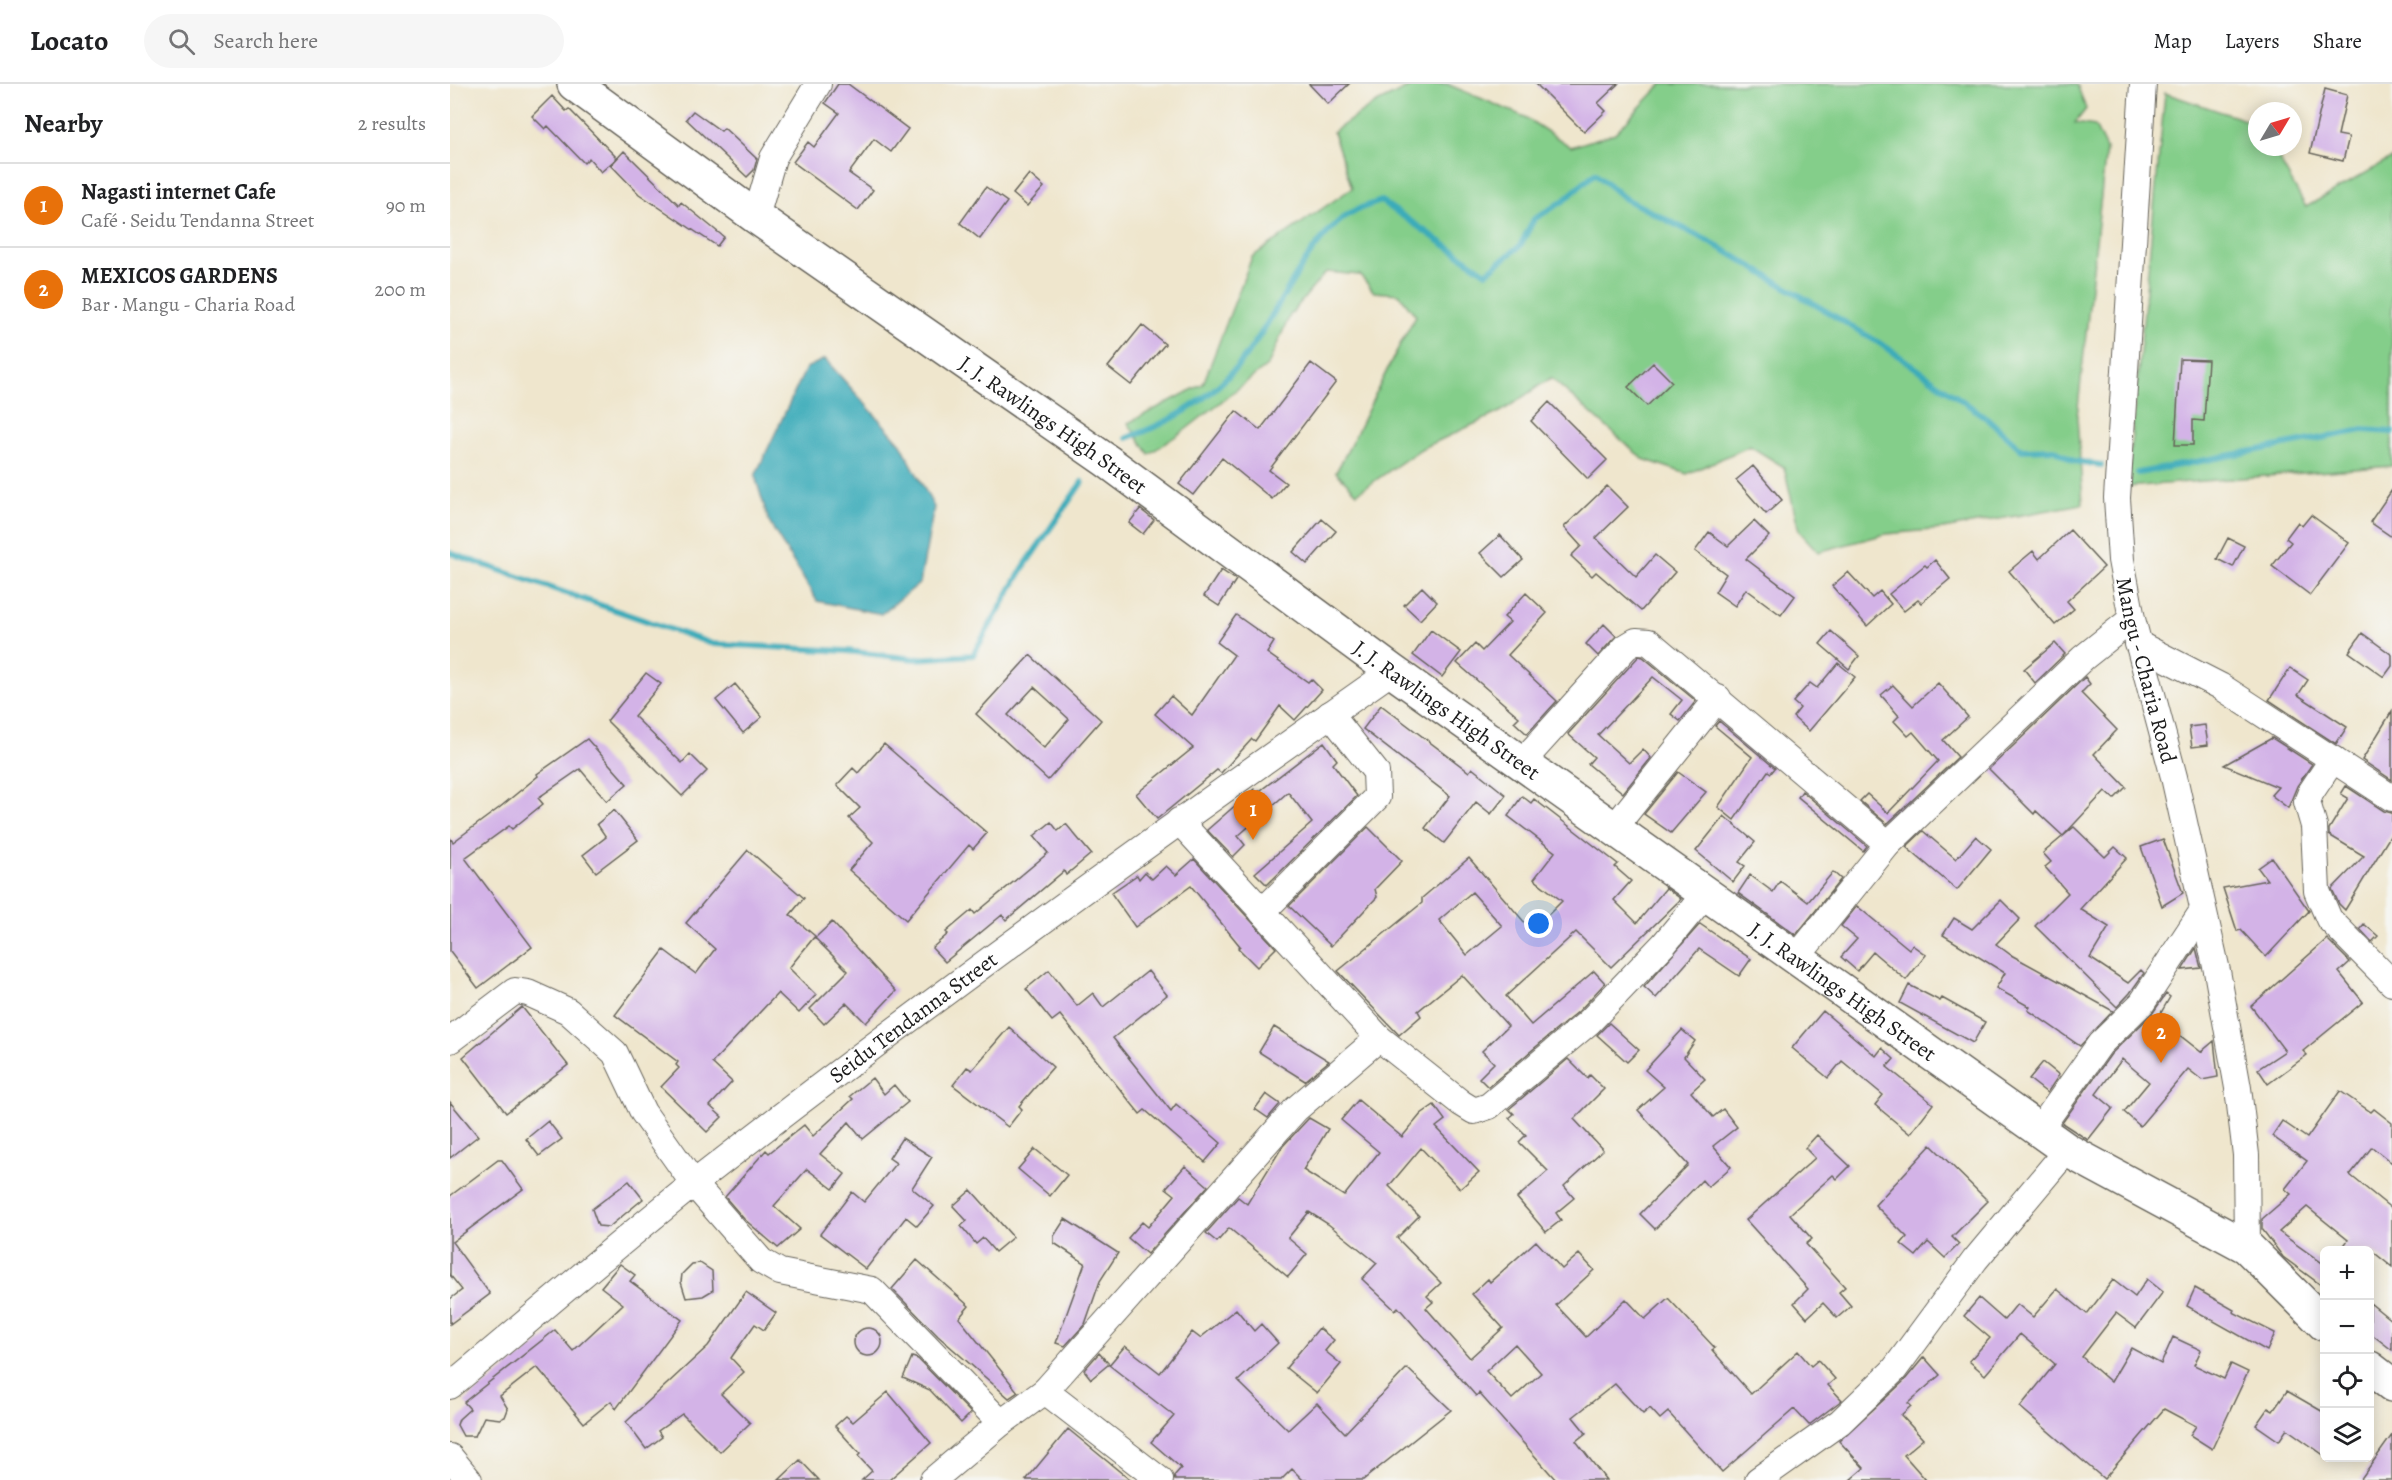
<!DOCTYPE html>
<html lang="en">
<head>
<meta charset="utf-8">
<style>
  :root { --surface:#fff; --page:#f6f6f6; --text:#202124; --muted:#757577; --line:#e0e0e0; --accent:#d93025 }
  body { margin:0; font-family:Alegreya,serif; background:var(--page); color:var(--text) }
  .controls { position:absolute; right:18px; bottom:18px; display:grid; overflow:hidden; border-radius:9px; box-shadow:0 3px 15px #0003 }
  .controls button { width:54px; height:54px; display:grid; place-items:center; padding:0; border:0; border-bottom:2px solid var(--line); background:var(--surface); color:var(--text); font:30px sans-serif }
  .compass { position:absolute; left:1798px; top:18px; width:54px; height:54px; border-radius:50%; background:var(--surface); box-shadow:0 3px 15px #0003; rotate:52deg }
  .you { position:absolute; left:1089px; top:840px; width:21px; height:21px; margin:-15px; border:4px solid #fff; border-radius:50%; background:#1a73e8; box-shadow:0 0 0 9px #1a73e833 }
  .badge { display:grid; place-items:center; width:39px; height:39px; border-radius:50%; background:var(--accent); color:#fff; font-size:20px; font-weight:700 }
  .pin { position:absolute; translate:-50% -50px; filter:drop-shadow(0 2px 3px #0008) }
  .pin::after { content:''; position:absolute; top:32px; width:21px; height:18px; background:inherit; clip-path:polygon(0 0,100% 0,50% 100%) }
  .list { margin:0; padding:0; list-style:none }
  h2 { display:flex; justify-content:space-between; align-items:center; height:78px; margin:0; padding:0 24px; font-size:26px }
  h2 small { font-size:20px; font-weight:400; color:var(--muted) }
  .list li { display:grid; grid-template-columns:39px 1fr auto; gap:18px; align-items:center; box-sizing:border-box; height:84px; padding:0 24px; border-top:2px solid var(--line) }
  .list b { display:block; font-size:22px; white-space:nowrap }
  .list p { margin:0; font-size:20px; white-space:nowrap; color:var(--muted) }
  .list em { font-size:20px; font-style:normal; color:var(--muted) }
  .icon { flex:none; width:33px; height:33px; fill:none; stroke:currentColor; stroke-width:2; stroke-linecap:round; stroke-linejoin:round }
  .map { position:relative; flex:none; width:1942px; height:1396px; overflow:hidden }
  header { display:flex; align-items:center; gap:36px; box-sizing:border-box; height:84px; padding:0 30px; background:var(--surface); border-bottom:2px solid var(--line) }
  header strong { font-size:28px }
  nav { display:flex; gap:33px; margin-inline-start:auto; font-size:21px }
  .search { width:420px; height:54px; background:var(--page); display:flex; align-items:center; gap:15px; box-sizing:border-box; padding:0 21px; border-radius:33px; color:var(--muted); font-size:22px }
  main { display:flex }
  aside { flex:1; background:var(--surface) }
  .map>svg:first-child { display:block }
  .green { fill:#84ce8a; stroke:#507553; stroke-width:1.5 }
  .water { fill:#3babb9; stroke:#2c646a; stroke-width:1.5 }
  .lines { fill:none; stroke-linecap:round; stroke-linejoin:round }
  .stream { stroke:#3babb9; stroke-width:6 }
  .building { fill:#d3b3e7; fill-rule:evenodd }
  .minor-casing { stroke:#66635a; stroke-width:28 }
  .major-casing { stroke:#66635a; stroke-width:36 }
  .minor { stroke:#fff; stroke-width:26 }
  .major { stroke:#fff; stroke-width:33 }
  .labels { text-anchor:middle; stroke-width:6; stroke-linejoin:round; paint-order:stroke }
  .street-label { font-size:22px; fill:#1c1c1c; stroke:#f6f6f2 }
</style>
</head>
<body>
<header>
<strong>Locato</strong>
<div class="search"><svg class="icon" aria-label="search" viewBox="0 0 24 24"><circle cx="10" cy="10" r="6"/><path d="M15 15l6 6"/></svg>Search here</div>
<nav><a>Map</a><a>Layers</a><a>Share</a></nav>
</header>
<main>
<aside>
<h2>Nearby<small>2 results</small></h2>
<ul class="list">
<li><span class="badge" style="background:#e8710a">1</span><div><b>Nagasti internet Cafe</b><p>Café · Seidu Tendanna Street</p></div><em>90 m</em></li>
<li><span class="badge" style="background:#e8710a">2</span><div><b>MEXICOS GARDENS</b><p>Bar · Mangu - Charia Road</p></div><em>200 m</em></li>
</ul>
</aside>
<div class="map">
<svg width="1942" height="1396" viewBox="0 0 1942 1396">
  <rect width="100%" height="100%" fill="#f6f6f2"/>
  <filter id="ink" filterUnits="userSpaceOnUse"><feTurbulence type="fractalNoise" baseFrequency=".0167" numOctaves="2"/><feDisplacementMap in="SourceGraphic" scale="12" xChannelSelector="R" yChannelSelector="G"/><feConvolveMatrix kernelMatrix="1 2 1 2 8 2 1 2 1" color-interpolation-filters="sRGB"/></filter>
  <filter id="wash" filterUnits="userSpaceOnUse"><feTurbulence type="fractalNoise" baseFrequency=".008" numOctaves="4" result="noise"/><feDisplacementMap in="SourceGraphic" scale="24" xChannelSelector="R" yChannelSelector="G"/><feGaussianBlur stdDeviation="1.35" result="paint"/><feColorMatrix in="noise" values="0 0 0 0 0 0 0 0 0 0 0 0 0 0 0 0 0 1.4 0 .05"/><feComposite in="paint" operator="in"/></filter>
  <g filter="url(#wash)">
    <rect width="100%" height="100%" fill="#efe6cd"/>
    <path class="green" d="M965 0H997L1075 33 1121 63 1165 49 1212 0H1627L1636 25 1625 39 1645 42 1656 65 1627 333 1633 420 1493 445 1436 450 1368 468 1349 447 1334 383 1300 362 1237 390 1193 375 1101 294 1052 327 971 365 907 409 886 388C915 337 936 282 966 232L949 210 924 208 910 191 876 188 840 231 818 281 735 346 699 370 678 339 753 300 802 173 902 104 883 48 921 22Z
      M1715 9 1807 40V63H1822L1856 123 1942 74V382L1677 403Z"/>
    <path class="water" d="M375 275 451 360 484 423 470 499 431 530 367 517 319 438 305 392 356 284Z"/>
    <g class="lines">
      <path class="stream" d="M677 354C719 339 753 320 784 286 824 242 849 166 897 131 906 124 921 121 931 117L1036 189 1070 162 1084 135 1112 118 1145 89 1174 114 1264 160 1436 263 1538 335 1572 366 1604 365 1624 377 1651 381
        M1688 389 1913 346 1942 348
        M0 469 263 560 397 567 465 575 523 571 573 484 632 398"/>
    </g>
    <g id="blocks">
      <path class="building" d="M388 0H398L458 45 441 68 424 55 399 89 423 106 408 126 343 78 358 58 364 63 389 29 375 19Z
        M859 0H899L878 20Z
        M1086 0H1168L1148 19 1156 27 1134 48Z
        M1875 5 1897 11 1888 51 1899 53 1893 77 1860 69Z
        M102 12 116 27 119 25 167 74 151 88 139 74 134 79 98 42 95 45 82 32Z
        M243 27 271 47 274 44 307 75 304 86 297 93 236 35Z
        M174 67 229 121 231 118 274 153 267 162 189 110 161 81Z
        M579 90 594 103 577 122 563 110Z
        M536 103 557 118 530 155 510 139Z
        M692 241 715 260 681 301 658 283Z
        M1730 275 1758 276 1754 337 1743 336V361H1725Z
        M861 279 886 298 819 386 836 399 822 415 772 374 743 411 729 400 786 327 810 346Z
        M1203 279 1222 298 1197 322 1178 303Z
        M1099 318 1157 376 1138 395 1081 337Z
        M1303 382 1332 416 1316 430 1286 396Z
        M1157 402 1178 423 1146 454 1186 493 1205 471 1225 488 1191 527 1146 488 1142 492 1121 472 1131 462 1114 443Z
        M1942 406V453L1920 438Z
        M690 425 704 436 693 450 679 439Z
        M1861 431 1899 459 1860 511 1822 482 1841 458 1836 454 1848 438 1852 442Z
        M872 435 886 447 857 480 843 468Z
        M1304 437 1319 452 1296 475 1345 512 1331 531 1296 505 1285 522 1265 508 1276 490 1245 467 1259 448 1278 462Z
        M1620 446 1654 483 1617 517 1624 525 1605 541 1559 487 1583 467 1589 475Z
        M1050 451 1073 476 1054 493 1030 469Z
        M1778 454 1794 462 1783 483 1767 475Z
        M1485 476 1500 495 1471 519 1468 516 1454 527 1439 510 1475 481 1477 483Z
        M771 486 786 496 769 522 754 512Z
        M1398 488 1422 514 1430 507 1441 520 1417 542 1382 502Z
        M972 503 987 518 970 536 954 521Z
        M1076 509 1097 529 1058 571 1107 617 1077 650 1064 638 1069 633 1007 579 1025 560 1032 567 1060 538 1054 533Z
        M786 531 824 558 817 569 858 598 861 595 872 606 845 636 830 622 805 657 802 655 771 689 767 686 707 735 686 710 743 664 705 630 721 612 742 631 784 571 767 558Z
        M1154 540 1166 552 1148 572 1136 560Z
        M981 546 1011 568 992 593 963 571Z
        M1381 547 1409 572 1399 585 1370 560Z
        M1912 549 1942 571V582L1934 593 1899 568Z
        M1605 559 1615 570 1585 599 1574 585Z
        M580 571 651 636 598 696 526 630ZM584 603 619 635 594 664 558 631Z
        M1189 572 1193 573 1246 617 1230 637 1221 630 1232 616 1203 593 1148 651 1179 679 1193 665 1201 674 1173 709 1138 680 1144 673 1118 650Z
        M1388 579 1405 593 1359 647 1343 633 1350 624 1343 618 1360 599 1367 604Z
        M1840 584 1858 596 1848 611 1897 643 1886 660 1819 616Z
        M196 589 211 600 184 632 232 679 240 670 257 687 232 712 157 637Z
        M1635 593 1640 600 1631 609 1667 646 1644 670 1676 703 1664 715 1655 707 1613 752 1586 727 1584 730 1539 685Z
        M1488 599 1518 633 1493 656 1508 673 1437 740 1410 717 1417 710 1438 729 1488 677 1463 648 1458 652 1444 637 1449 632 1431 611 1443 601 1463 622Z
        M285 600 312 633 293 649 266 616Z
        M931 621 1019 688 1022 684 1056 711 1041 730 1026 718 994 759 975 744 1000 712 913 645Z
        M1942 627V696L1912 676Z
        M1269 637 1325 684 1321 689 1318 687 1284 736 1268 723 1302 673 1265 642Z
        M1755 641 1758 661 1742 663 1739 643Z
        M1822 654 1862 680 1847 702 1838 724 1821 711 1828 703 1774 681Z
        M137 655 177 700 157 717 130 685 88 714 93 720 62 745 59 742 15 774 82 863 28 904 0 867V754L3 758 49 724 88 692 87 690Z
        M874 658 887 676 883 680 907 712 817 801 805 789 862 739 838 708 788 752 795 761 783 773 757 746 804 705 807 709Z
        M434 660 537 749 523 765 519 761 456 836 399 786 423 758 399 734 410 724 387 701 403 684 408 689Z
        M1228 688 1256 708 1221 749 1194 730Z
        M1896 702 1934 727 1942 729V749L1895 826 1889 820 1882 805 1914 772 1879 751V745L1898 714 1891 710Z
        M1352 707 1417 762 1413 767 1348 713Z
        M1072 712 1081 719 1084 715 1168 780 1165 783 1181 797 1164 816 1187 839 1216 804 1231 815 1161 883 1126 848 1056 912 1081 941 1144 887 1155 899 1129 927 1038 1003 1029 994 1044 979 1032 967 1058 942 1012 891 968 927 971 932 949 951 888 887 972 819V814L1019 774 1082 847 1112 817 1084 795 1105 768 1058 732ZM1022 808 1052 842 1017 871 989 836Z
        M164 726 188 756 146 788 133 771 156 753 147 740Z
        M1274 732 1305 758 1289 778 1295 782 1283 798 1246 767Z
        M601 738 608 747 616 740 641 770 616 791 614 787 556 836 552 831 495 878 482 864 498 850 496 848 522 826 525 830 598 769 584 752Z
        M918 743 952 777 925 805 927 813 881 862 839 822Z
        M1624 743 1655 773 1665 763 1677 774 1630 825 1659 843 1640 874 1678 899 1691 886 1694 889 1680 909 1667 923 1585 842 1618 809 1595 783 1601 778 1593 769Z
        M1473 747 1506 775 1526 752 1541 765 1507 806 1456 763Z
        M1713 755 1733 809 1712 822 1691 763Z
        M298 766 354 814 340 831 365 852 339 884 366 911 349 929 328 909 262 979 282 998 260 1022 272 1033 257 1048 211 1003 229 984 226 981 228 978 165 931 214 866 246 890 265 865 236 839Z
        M1822 774 1859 827 1816 873 1791 846 1787 847 1773 804 1817 796 1808 784Z
        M744 775 826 864 807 883 788 864 790 862 741 802 685 843 661 809 687 791 689 795 695 788 702 795 716 782 726 791Z
        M1383 788 1391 795 1346 851 1288 809 1300 791 1323 808 1330 797 1358 818Z
        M1551 816 1570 835 1546 860 1561 871 1663 927 1630 962 1578 926 1580 923 1546 904 1555 889 1493 851 1504 834 1522 845Z
        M1407 822 1459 865 1462 861 1476 871 1456 896 1423 868 1407 887 1391 873 1407 855 1391 842Z
        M382 838 446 907 416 939 396 919 374 940 360 925 398 887 365 854Z
        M1250 840 1301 875 1289 892 1249 865 1206 914 1194 903Z
        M1914 840 1928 852 1922 858 1910 845Z
        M1877 855 1900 878 1889 888 1913 918 1853 967 1857 971 1818 1000 1808 985 1835 967 1801 922Z
        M1746 864 1751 884 1732 886Z
        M599 886 627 922 643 909 653 923 698 887 717 911 663 954 721 1027 726 1020 771 1059 755 1078 695 1026 690 1030 610 931 602 937 576 905Z
        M1459 901 1490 917 1492 914 1535 938 1523 959 1450 919Z
        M1716 910 1720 913 1708 934 1751 968 1764 957 1768 993 1752 996 1738 985 1690 1042 1674 1028 1699 998 1672 975 1646 1010 1663 1024 1638 1056 1612 1039 1661 970 1702 930Z
        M72 923 118 981 56 1029 13 973Z
        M1373 927 1426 972 1432 964 1444 975 1437 983 1483 1020 1460 1050 1425 1021 1433 1011 1392 977 1378 994 1342 964Z
        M1159 939 1189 966 1177 978 1147 951Z
        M559 943 603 983 569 1022 572 1025 558 1043 503 1001 517 983 522 986Z
        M824 943 879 977 855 997 809 968Z
        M1232 946 1245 957 1234 973 1255 995 1241 1008 1263 1033 1273 1025 1287 1043 1263 1062 1281 1083 1258 1103 1252 1096 1205 1145 1190 1130 1238 1081 1188 1026 1214 1003 1195 986Z
        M1118 975 1137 994 1140 991 1154 1005 1124 1035 1153 1066 1114 1102 1124 1114 1106 1129 1111 1136 1096 1148 1067 1114 1098 1087 1069 1058 1076 1051 1059 1034 1064 1030 1059 1025Z
        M1593 978 1609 991 1597 1009 1579 995Z
        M422 994 434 1010 444 1001 458 1018 413 1055 399 1038 370 1070 395 1090 383 1105 357 1085 324 1122 350 1145 328 1164 294 1135 275 1113 316 1066 319 1069 354 1041 363 1052 403 1015 400 1012Z
        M1890 1007 1921 1028 1924 1025 1942 1039V1079L1922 1063 1900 1091 1942 1125V1183L1922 1167H1890L1898 1156 1857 1123 1829 1148 1875 1181V1204L1833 1173 1812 1145V1135L1841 1110 1835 1105 1857 1077 1822 1052 1832 1037 1857 1054Z
        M816 1010 830 1020 818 1034 805 1025Z
        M908 1016 952 1053 971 1030 984 1021 995 1036 986 1043 1029 1088 1010 1105 971 1064 939 1102 969 1132 947 1154 991 1199 977 1212 983 1218 976 1224 1020 1274 1053 1244 1022 1210 1038 1195 1040 1198 1086 1157 1112 1185 1129 1170 1144 1186 1106 1221 1136 1253 1176 1215 1195 1235 1218 1214 1265 1264 1262 1266 1301 1310 1348 1267 1361 1282 1368 1276 1385 1295 1378 1301 1392 1316 1359 1341 1344 1325 1272 1388 1218 1328 1210 1335 1200 1324 1193 1330 1165 1300 1123 1333 1136 1349 1126 1357 1156 1396H1106L1029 1309 1026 1312 948 1223 945 1226 912 1195 927 1179 878 1140 859 1128 838 1154 857 1170 838 1193 779 1144 767 1158 756 1149 788 1113 797 1120 832 1063 859 1034 878 1045 853 1086 894 1112 929 1068 891 1036ZM1065 1260 1091 1289 1062 1315 1036 1287Z
        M0 1018 28 1052 0 1074Z
        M98 1037 112 1055 89 1072 76 1055Z
        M1367 1051 1400 1082 1387 1095 1383 1091 1340 1130 1362 1155 1356 1160 1395 1203 1389 1208 1401 1222 1387 1234 1373 1219 1357 1234 1344 1219 1358 1205 1296 1136 1365 1074 1355 1064Z
        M452 1054 482 1073 462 1104 484 1122 467 1142 456 1133 416 1185 370 1150 402 1108 414 1118 446 1079 439 1074Z
        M1481 1061 1538 1117 1502 1153 1509 1160 1495 1174 1478 1158 1466 1172 1451 1160 1457 1153 1425 1121Z
        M585 1065 617 1091 600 1112 568 1085Z
        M48 1076H52L73 1105 2 1158 40 1210 0 1240V1215L12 1206 0 1191V1112Z
        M735 1082 758 1102 697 1170 678 1154 692 1138 698 1143 725 1111 716 1104Z
        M179 1097 193 1115 159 1143 148 1142 142 1125Z
        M521 1106 563 1153 545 1168 533 1154 526 1160 511 1142 517 1137 503 1122Z
        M615 1135 668 1169 650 1197 635 1240 615 1262 606 1259 635 1179 604 1159V1152Z
        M467 1176 519 1222 509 1234 568 1308 559 1314 488 1252 442 1205Z
        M250 1179 262 1187 263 1206 253 1212 236 1214 231 1198 232 1190 242 1180Z
        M170 1180 185 1191 180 1197 232 1236 166 1325 161 1317 134 1339 87 1283 50 1312 58 1325 55 1333 50 1335 34 1333 25 1352H13L7 1341 9 1335 20 1325 14 1318 105 1246 123 1267 173 1220 151 1203Z
        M1697 1195 1713 1208 1686 1244 1666 1229 1632 1273 1661 1298 1681 1264 1711 1280 1723 1253 1751 1266 1744 1281 1774 1295 1781 1280 1798 1288 1762 1365 1740 1351 1746 1342 1714 1325 1654 1395 1570 1323 1605 1280 1570 1250 1535 1291 1519 1277 1540 1254 1514 1232 1529 1214 1554 1236 1567 1220 1583 1233 1607 1205 1637 1230 1663 1196 1685 1213Z
        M1745 1204 1784 1226 1783 1228 1825 1249 1817 1267 1737 1222Z
        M296 1208 326 1229 314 1246 305 1240 283 1271 281 1274 294 1288 271 1310 300 1339 270 1368 232 1330 208 1347 212 1353 196 1365 176 1338 258 1262Z
        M1920 1219 1942 1237V1266L1920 1249Z
        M786 1225 804 1247 811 1240 828 1259 788 1297 838 1346 867 1319 895 1349 957 1284 1001 1326 913 1396H853L842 1385 831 1396H725L724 1392 731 1384 701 1358 724 1332 659 1281 675 1262 710 1289 742 1248 750 1254Z
        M869 1244 884 1256 875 1267 891 1280 867 1309 836 1284Z
        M404 1258a14 14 0 1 1 28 0a14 14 0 1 1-28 0Z
        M649 1269 659 1280 641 1295 634 1286Z
        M462 1273 468 1275 521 1329 511 1339 480 1306 453 1294Z
        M1474 1273 1490 1291 1458 1319 1461 1322 1451 1331 1473 1355 1454 1371 1476 1396H1400L1414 1384 1389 1357 1454 1297Z
        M1837 1307 1875 1329V1372L1837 1345 1829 1357 1806 1341 1818 1324 1823 1327Z
        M438 1308 481 1359 439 1396H412L422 1387 408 1372 410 1370 385 1342 396 1332 403 1338Z
        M618 1345 680 1396H576Z
        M1942 1351V1396H1910Z
        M350 1376 369 1396H329Z"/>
    </g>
  </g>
  <g filter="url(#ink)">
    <use href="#blocks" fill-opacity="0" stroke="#66635a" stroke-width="1.5"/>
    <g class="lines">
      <g class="minor-casing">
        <g id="minor">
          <path id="s1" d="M1693 0 1667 414 1671 476 1682 535 1724 693 1767 887 1788 1004 1796 1071 1797 1163"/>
          <path d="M306 133 323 74 368 0"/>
          <path d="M1688 560 1770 602 1942 714"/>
          <path d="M1883 675 1861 708 1857 718 1864 742 1867 807 1879 835 1942 899"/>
          <path d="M1072 678 1176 563 1186 557 1199 558 1438 760"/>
          <path d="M729 737 929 954 1011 1019 1024 1027 1039 1022 1139 938 1214 860 1256 809"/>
          <path d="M1164 744 1268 614"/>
          <path d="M812 828 927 713 926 688 880 630"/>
          <path d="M1347 873 1438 760 1633 574 1682 535"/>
          <path d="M0 956 65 907 78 909 118 927 165 969 193 1028 244 1100 311 1177 330 1188 422 1206 551 1339 595 1307 846 1025 929 954"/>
          <path d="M1589 1046 1650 960 1692 919 1752 828"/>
          <path id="s2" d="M0 1302C82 1234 163 1164 247 1097 474 920 707 752 942 587"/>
          <path d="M595 1307 710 1396"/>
          <path d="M0 1373 19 1396"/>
          <path d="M483 1396 551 1339"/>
          <path d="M1308 1396 1390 1338 1444 1286 1525 1176 1617 1066"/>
        </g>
      </g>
      <g class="major-casing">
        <g id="major">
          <path id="s3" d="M124 0 306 133 657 377 942 587 1617 1066 1797 1163 1874 1240"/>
          <path d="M1920 1284 1942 1301"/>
        </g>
      </g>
      <use href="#minor" class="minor"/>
      <use href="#major" class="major"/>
    </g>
  </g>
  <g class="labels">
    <g class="street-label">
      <text dy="8" stroke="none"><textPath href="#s3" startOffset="588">J. J. Rawlings High Street</textPath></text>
      <text dy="8" stroke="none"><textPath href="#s1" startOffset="590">Mangu - Charia Road</textPath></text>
      <text dy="8" stroke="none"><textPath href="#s3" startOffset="1074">J. J. Rawlings High Street</textPath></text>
      <text dy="8" stroke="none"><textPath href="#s3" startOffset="1560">J. J. Rawlings High Street</textPath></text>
      <text dy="8" stroke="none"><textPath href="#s2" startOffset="592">Seidu Tendanna Street</textPath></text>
    </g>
  </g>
</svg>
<div class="controls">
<button>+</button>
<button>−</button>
<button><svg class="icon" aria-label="locate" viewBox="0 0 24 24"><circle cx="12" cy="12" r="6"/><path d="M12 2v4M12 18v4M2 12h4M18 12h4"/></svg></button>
<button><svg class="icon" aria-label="layers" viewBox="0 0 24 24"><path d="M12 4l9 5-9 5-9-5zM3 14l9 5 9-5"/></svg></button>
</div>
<svg class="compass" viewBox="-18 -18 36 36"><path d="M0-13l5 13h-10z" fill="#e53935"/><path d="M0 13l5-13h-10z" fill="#757577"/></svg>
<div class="you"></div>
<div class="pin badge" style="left:803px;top:756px;background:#e8710a">1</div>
<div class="pin badge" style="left:1711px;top:979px;background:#e8710a">2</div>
</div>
</main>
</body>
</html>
